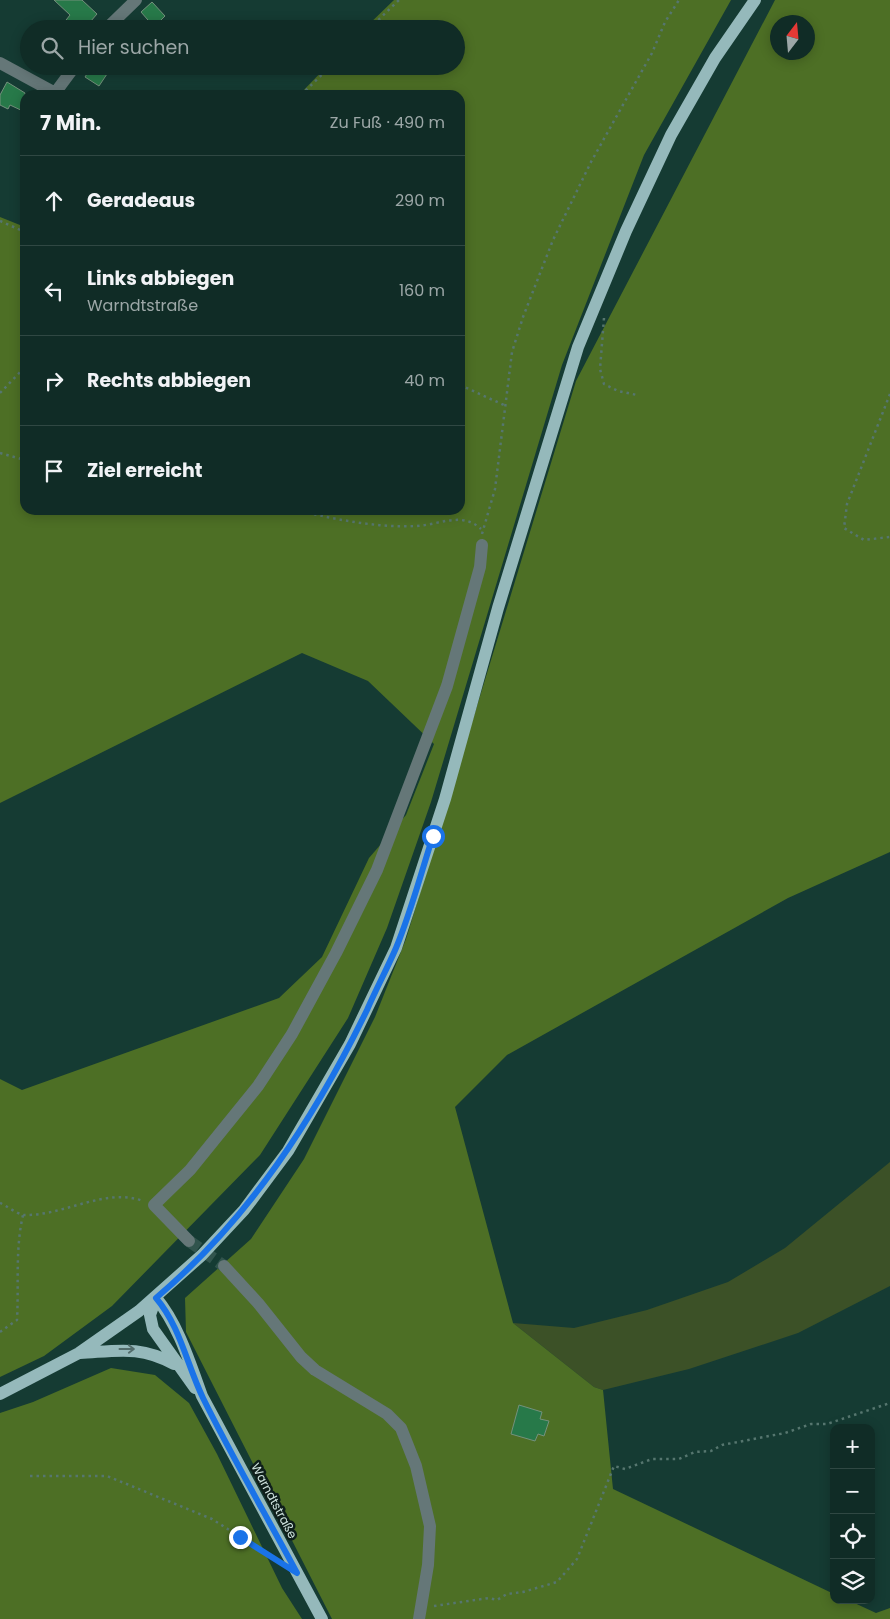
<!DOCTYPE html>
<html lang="de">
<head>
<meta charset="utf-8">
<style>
  :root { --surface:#102c26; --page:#19342e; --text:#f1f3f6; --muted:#9ca7a7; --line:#304843 }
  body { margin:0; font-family:Poppins,sans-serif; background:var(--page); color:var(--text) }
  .controls { position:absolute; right:15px; bottom:15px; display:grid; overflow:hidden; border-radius:10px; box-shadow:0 2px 12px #0003 }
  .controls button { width:45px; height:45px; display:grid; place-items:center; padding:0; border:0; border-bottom:1px solid var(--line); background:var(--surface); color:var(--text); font:25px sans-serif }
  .compass { position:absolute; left:770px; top:15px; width:45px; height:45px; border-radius:50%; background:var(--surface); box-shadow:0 2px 12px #0003; rotate:16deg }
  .stop { position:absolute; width:15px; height:15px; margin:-11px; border:4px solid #1a73e8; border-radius:50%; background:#fff }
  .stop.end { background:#1a73e8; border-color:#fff; box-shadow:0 1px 5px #0008 }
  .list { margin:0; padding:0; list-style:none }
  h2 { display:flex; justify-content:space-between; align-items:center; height:65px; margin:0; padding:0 20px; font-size:21px }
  h2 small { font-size:16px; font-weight:400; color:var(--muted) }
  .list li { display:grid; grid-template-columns:32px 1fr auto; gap:15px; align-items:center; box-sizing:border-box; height:90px; padding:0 20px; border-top:1px solid var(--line) }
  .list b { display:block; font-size:19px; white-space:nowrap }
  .list p { margin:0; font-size:16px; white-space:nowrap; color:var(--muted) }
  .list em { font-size:16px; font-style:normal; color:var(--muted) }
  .icon { flex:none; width:28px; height:28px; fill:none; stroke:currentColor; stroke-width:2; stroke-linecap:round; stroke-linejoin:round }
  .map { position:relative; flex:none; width:890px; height:1619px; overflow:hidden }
  .search { position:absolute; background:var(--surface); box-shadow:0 2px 12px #0003; left:20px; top:20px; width:445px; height:55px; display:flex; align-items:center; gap:12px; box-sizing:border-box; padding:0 18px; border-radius:28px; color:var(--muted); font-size:19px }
  .panel { position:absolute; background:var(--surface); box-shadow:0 2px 12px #0003; left:20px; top:90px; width:445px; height:425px; border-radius:15px }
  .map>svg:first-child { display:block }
  .green { fill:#3c5127 }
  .forest { fill:#4d6f25; fill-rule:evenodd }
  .building { fill:#277949; stroke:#74917c }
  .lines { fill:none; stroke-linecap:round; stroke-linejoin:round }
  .minor-tunnel { stroke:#31544d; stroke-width:12; stroke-dasharray:12 6; stroke-linecap:butt }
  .path { stroke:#56766f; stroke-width:2.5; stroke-dasharray:2.5 4; stroke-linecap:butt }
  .minor { stroke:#657778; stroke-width:12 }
  .major { stroke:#95b9bb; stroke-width:12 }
  .oneway { stroke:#526c6b }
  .route { stroke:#1a73e8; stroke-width:6 }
  .labels { text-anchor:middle; stroke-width:5; stroke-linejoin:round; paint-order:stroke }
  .street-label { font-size:12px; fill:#cfe3de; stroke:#0f1f1b }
</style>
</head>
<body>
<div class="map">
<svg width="890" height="1619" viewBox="0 0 890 1619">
  <rect width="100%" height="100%" fill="#153b33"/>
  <path class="green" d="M890 1162V1286L798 1333 689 1369 603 1390 594 1387 513 1323 574 1328 647 1310 728 1282 785 1248Z"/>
  <path class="forest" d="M394 0H731L644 155 562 365 431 802 387 928 348 1018 260 1155 112 1306 44 1356 0 1377V1079L22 1090 279 998 322 957 369 858 406 815 434 744 368 681 302 653 0 803V217L25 227V510H460V95H299L327 66H456V29H364Z
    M775 0H890V852L788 898 507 1055 455 1107 513 1323 594 1387 603 1390 613 1489 834 1594V1600H848L876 1613 890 1608V1619H332L186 1332 185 1298 251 1239 304 1159 375 1017 406 939 576 381ZM778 22H808V52H778Z
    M111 1368 155 1375 189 1403 217 1454 282 1588 302 1619H0V1413L33 1402Z"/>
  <path class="building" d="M54 0H82L97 14 84 29H59L70 15Z
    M152 2 165 16 154 27 141 12Z
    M92 66 107 74 99 86 85 77Z
    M7 82 25 93V112L10 105 8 109 0 105V95Z
    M519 1405 542 1412 540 1419 549 1421 544 1436 538 1434 535 1441 511 1434Z"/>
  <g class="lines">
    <path class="minor-tunnel" d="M189 1241 224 1266"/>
    <path class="path" d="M369 29 399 0
      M301 95 331 66
      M0 221 25 232
      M604 318 600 369 604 384 618 391 637 395
      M460 385 506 406
      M0 393 25 367
      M890 394 847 504 844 528 864 540 890 537
      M0 453 25 460
      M295 510C335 519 375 528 416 526 439 525 462 511 481 529
      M482 534 495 489 512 352 523 317 553 240 591 162 652 53 665 22 679 0
      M0 1203C7 1206 17 1214 24 1215 64 1216 105 1187 143 1201
      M0 1332 17 1320C19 1284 15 1250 23 1215
      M30 1476H107L212 1519 275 1559
      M434 1606 489 1598 497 1600 507 1594 523 1592 557 1582 577 1559 614 1466 625 1469 652 1459H679L695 1452 711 1451 722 1445 785 1433 811 1424H827L890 1403"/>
    <path class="minor" d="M106 29 136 0
      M0 63 59 95
      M55 93 75 66
      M189 1241 154 1205 190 1170 258 1086 292 1034 336 953 377 870 447 686 480 567 482 545
      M224 1266 258 1303 301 1357 315 1370 387 1414 401 1428 416 1466 430 1526 428 1565 419 1619"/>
    <path class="major" d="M156 1298C178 1324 190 1363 202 1396L322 1619
      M156 1298 150 1315 153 1329 195 1388
      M80 1353C117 1351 140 1345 174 1364
      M0 1394 79 1353 139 1311 202 1255 244 1210 288 1151 350 1044 396 948 445 799 498 608 578 347 626 231 671 135 715 58 755 0"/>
  </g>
  <defs><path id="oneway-shaft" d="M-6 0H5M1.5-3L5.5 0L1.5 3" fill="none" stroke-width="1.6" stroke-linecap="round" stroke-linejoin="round" transform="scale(1.25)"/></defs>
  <use class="oneway" href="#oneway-shaft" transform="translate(127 1349)"/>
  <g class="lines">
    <path class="route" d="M240 1537 297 1573C266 1515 232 1457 203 1398 187 1365 180 1326 156 1298 249 1219 314 1119 367 1010 376 989 387 969 396 948 411 912 421 873 433 836"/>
  </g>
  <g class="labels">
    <g class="street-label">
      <text transform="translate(274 1501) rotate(62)" y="4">Warndtstraße</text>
    </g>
  </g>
</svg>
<div class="controls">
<button>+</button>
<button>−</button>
<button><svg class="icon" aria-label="locate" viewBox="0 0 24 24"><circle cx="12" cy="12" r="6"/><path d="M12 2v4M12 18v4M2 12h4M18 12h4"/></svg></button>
<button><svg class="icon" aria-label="layers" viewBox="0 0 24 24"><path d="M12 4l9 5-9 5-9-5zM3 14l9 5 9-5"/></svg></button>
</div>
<svg class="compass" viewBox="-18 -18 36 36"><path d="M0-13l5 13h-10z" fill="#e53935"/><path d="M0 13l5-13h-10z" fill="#9ca7a7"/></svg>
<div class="stop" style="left:433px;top:836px"></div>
<div class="stop end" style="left:240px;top:1537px"></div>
<div class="search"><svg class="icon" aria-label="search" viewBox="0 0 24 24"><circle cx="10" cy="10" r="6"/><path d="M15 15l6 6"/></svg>Hier suchen</div>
<section class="panel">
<h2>7 Min.<small>Zu Fuß · 490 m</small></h2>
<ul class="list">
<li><svg class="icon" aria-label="ahead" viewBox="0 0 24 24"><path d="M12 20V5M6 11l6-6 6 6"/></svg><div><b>Geradeaus</b></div><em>290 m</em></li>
<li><svg class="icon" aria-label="left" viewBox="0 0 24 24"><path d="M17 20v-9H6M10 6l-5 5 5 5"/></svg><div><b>Links abbiegen</b><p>Warndtstraße</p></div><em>160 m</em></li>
<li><svg class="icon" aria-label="right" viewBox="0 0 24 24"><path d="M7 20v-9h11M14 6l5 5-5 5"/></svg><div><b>Rechts abbiegen</b></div><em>40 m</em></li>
<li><svg class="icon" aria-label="arrive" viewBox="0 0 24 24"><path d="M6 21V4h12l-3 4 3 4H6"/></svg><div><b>Ziel erreicht</b></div></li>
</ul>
</section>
</div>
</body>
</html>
